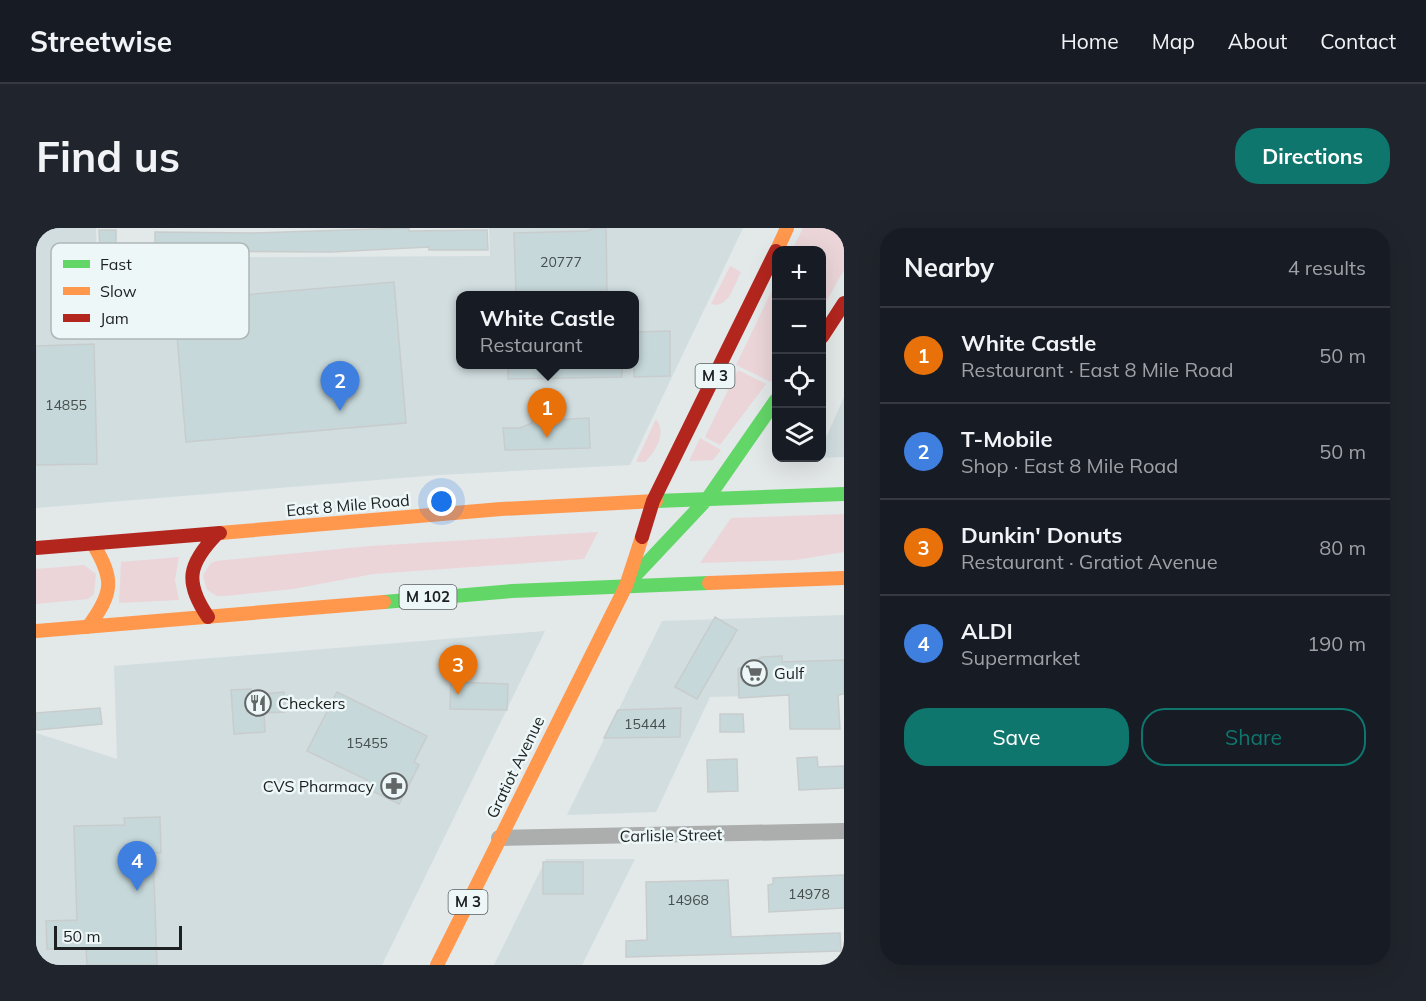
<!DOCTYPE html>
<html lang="en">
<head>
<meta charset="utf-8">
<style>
  :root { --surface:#171b24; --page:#20242c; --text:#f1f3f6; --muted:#9ea1a6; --line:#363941; --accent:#0f766e }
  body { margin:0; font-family:Mulish,sans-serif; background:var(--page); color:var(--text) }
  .controls { position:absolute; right:18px; top:18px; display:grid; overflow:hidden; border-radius:12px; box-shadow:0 6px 24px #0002 }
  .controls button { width:54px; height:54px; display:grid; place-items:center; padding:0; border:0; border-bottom:2px solid var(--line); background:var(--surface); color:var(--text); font:30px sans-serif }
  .scale { position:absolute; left:18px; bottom:15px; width:128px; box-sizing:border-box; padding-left:6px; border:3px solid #1c2020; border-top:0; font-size:16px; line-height:21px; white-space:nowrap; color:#1c2020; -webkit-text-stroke:4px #eef7f8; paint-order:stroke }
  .you { position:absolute; left:406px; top:274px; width:21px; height:21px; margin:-15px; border:4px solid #fff; border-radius:50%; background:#1a73e8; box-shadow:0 0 0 9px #1a73e833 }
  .badge { display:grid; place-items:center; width:39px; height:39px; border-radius:50%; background:var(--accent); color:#fff; font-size:20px; font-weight:700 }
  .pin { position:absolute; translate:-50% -50px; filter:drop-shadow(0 2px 3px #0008) }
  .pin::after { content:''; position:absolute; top:32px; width:21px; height:18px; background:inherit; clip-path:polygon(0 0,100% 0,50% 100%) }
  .popup { position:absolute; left:420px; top:63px; width:183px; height:78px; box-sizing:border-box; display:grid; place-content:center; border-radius:12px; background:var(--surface); filter:drop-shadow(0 2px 4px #0005); font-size:20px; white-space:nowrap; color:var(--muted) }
  .popup b { font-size:22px; color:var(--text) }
  .popup::after { content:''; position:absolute; left:50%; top:100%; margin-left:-12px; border:12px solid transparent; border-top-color:var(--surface) }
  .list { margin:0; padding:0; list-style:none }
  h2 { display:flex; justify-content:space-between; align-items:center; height:78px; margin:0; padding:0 24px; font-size:26px }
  h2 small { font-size:20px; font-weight:400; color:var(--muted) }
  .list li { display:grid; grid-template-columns:39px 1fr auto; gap:18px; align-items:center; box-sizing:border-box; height:96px; padding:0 24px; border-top:2px solid var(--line) }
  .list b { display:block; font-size:22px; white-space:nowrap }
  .list p { margin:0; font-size:20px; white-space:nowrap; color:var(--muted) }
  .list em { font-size:20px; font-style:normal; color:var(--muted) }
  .actions { display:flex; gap:12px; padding:18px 24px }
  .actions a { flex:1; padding:14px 0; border:2px solid var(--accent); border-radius:24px; text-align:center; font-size:21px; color:var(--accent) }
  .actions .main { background:var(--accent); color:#fff }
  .icon { flex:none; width:33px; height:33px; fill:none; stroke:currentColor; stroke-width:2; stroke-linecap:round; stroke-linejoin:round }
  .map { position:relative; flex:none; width:808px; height:737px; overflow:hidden; border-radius:24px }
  header { display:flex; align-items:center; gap:36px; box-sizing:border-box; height:84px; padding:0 30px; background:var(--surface); border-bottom:2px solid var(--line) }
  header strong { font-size:28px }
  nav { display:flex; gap:33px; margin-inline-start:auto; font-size:21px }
  .intro { display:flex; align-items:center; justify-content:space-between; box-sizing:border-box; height:144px; padding:0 36px }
  h1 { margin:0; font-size:42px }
  .button { padding:15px 27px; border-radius:24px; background:var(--accent); color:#fff; font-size:21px; font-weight:700 }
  main { display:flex; gap:36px; padding:0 36px }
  aside { flex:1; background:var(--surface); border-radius:24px; box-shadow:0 6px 24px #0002 }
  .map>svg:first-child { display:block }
  .built { fill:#d1dddf; fill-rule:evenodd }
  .green { fill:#ebd5d9 }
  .building { fill:#c6d8da; stroke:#c9cccd; stroke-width:1.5 }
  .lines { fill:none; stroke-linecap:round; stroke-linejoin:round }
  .street { stroke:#acaeae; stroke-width:16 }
  .fast { stroke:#63d668; stroke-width:14 }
  .slow { stroke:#ff974d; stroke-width:14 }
  .jam { stroke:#b3261e; stroke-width:14 }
  .labels { text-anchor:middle; stroke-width:5; stroke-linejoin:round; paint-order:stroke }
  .number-label { font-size:14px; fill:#464e4e }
  .shield { fill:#eef7f8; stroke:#5b6061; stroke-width:1.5 }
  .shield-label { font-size:15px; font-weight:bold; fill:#1c2020 }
  .street-label { font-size:16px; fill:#1c2020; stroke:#eef7f8 }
  .poi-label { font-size:16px; fill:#1c2020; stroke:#eef7f8; text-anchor:start }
  .key { fill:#eef7f8; stroke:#afb6b7; stroke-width:1.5 }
  .key-label { font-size:16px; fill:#1c2020 }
</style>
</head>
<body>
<header>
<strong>Streetwise</strong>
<nav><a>Home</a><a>Map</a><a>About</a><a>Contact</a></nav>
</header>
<div class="intro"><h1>Find us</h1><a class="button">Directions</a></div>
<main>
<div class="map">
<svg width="808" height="737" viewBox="0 0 808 737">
  <rect width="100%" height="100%" fill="#e3e8e9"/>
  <path class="built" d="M0 0H60L61 29 101 30 454 28 453 0H707L594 237 402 247 0 280ZM424 68H598V136H424Z
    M808 169V229L780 230H786V219Z
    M808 387V465L674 469 620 584 531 587 626 393Z
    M509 403 346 737H0V505L81 531 78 438Z
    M510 631H599L546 737H458Z"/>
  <path class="green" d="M767 0H808V42L786 81V22H756Z
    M694 38 705 44C698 57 693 81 675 76Z
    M740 54V147L735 154 700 137Z
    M702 142 730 156 684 217 669 209Z
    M620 191C631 205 620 223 609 234H600Z
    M664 210 685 222 677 232 653 233Z
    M808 286V324L760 332 664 335 695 290Z
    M562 304 548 331 337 346 257 361 190 368H181L171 362 167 347 175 335 180 333 334 318Z
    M143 329 139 352 143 372 83 375 85 334Z
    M48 337 60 346 58 366 52 371 0 376V341Z"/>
  <path class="building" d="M373 0V3L451 2 452 22H393V19L295 24 119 23V4L216 5Z
    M558 0H570L571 63 480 65 478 5 551 3Z
    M63 2H80V22H64Z
    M358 54 370 195 150 214 138 73Z
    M634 103V148L598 149V104Z
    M58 116 61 236 0 237V118Z
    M472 136H586V149L472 151Z
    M553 190 554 220 469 222 467 200H484L496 195V193Z
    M679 389 701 402 661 471 639 459Z
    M746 428V434L808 432V466L802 467 804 501H754L753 467 703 470 702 441 726 429Z
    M415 454 472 456 471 482 414 481Z
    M215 461V464L228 463V466L248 464 249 484 228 485 229 504 198 506 195 462Z
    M301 464 391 508 378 534 383 537 363 576 328 559 331 552 271 523Z
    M64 480 66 496 1 502 0 485Z
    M645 480 644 509 568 510 582 482Z
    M684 486H707L708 504H684Z
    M781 529 782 539 808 538V560L763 562 761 530Z
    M701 531 702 563 672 564 671 532Z
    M124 589 125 625H117L121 737H51L50 720 11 721 10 693 41 692 38 598 89 597 88 590Z
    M507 634H547V666H507Z
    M808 647V680L733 684 732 657 737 656V650Z
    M692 652 695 709 804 705 805 723 590 729V713L611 712 610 654Z"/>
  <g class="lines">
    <path class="street" d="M463 610 808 603"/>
    <path class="fast" d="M620 273 808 266
      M594 353 672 270 740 172
      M348 374 476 363 673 355"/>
    <path class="slow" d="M741 22 751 0
      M184 305 465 281 620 273
      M673 355 808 350
      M52 399C77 365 79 352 57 316
      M0 403 348 374
      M401 737 590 358 606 309"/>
    <path class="jam" d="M786 109 808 75
      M606 309 617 273 740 23
      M0 320 184 305
      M172 389C148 354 152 336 181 306"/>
  </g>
  <defs>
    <g id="supermarket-ring" transform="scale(1.35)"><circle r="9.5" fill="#eef7f8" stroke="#626666" stroke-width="1.5"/><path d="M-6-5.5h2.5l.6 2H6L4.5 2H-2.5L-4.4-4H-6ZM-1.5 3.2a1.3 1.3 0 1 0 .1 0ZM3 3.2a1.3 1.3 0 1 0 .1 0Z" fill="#626666"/></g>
    <g id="restaurant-ring" transform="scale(1.35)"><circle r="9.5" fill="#eef7f8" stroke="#626666" stroke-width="1.5"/><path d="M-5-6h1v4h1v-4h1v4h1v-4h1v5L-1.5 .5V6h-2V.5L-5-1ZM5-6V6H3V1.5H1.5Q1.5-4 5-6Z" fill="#626666"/></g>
    <g id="pharmacy-ring" transform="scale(1.35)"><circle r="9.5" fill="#eef7f8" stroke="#626666" stroke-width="1.5"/><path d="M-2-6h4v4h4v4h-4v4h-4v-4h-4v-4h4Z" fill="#626666"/></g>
  </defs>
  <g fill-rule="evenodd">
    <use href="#supermarket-ring" x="718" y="445"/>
    <use href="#restaurant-ring" x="222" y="475"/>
    <use href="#pharmacy-ring" x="358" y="558"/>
  </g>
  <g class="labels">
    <g class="number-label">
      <text x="525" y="39">20777</text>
      <text x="30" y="182">14855</text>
      <text x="609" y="501">15444</text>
      <text x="331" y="520">15455</text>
      <text x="773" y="671">14978</text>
      <text x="652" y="677">14968</text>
    </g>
    <g class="shield">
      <rect x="659.5" y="136" width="39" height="24" rx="4.5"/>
      <rect x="363.5" y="357" width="57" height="24" rx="4.5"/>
      <rect x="412.5" y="662" width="39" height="24" rx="4.5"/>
    </g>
    <g class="shield-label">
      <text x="679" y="153">M 3</text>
      <text x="392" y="374">M 102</text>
      <text x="432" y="679">M 3</text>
    </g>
    <g class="street-label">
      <text transform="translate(312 277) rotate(-5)" y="6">East 8 Mile Road</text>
      <text transform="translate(479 539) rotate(-64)" y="6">Gratiot Avenue</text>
      <text transform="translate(635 607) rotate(-1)" y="6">Carlisle Street</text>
    </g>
    <g class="poi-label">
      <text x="738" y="451">Gulf</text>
      <text x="242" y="481">Checkers</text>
      <text x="338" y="564" text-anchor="end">CVS Pharmacy</text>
    </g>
  </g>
  <rect x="15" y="15" width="198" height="96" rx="9" class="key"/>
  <rect x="27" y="32" width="27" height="8" fill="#63d668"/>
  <rect x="27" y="59" width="27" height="8" fill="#ff974d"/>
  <rect x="27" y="86" width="27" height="8" fill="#b3261e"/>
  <g class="key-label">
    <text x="64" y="42">Fast</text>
    <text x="64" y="69">Slow</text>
    <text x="64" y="96">Jam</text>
  </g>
</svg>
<div class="controls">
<button>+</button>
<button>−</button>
<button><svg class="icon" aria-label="locate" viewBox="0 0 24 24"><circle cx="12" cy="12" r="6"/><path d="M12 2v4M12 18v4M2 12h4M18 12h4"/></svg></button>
<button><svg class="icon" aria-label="layers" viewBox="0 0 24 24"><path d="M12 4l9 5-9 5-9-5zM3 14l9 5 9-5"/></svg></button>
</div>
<div class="scale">50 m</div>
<div class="you"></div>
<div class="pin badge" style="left:511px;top:210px;background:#e8710a">1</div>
<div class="popup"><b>White Castle</b>Restaurant</div>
<div class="pin badge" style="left:304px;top:183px;background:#3f7fe0">2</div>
<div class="pin badge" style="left:422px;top:467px;background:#e8710a">3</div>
<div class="pin badge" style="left:101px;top:663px;background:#3f7fe0">4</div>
</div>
<aside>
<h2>Nearby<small>4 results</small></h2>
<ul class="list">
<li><span class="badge" style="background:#e8710a">1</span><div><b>White Castle</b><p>Restaurant · East 8 Mile Road</p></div><em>50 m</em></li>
<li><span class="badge" style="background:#3f7fe0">2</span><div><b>T-Mobile</b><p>Shop · East 8 Mile Road</p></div><em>50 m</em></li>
<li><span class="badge" style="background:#e8710a">3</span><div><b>Dunkin' Donuts</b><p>Restaurant · Gratiot Avenue</p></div><em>80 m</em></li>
<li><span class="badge" style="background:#3f7fe0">4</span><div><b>ALDI</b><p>Supermarket</p></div><em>190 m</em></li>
</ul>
<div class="actions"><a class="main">Save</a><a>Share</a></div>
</aside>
</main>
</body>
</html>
